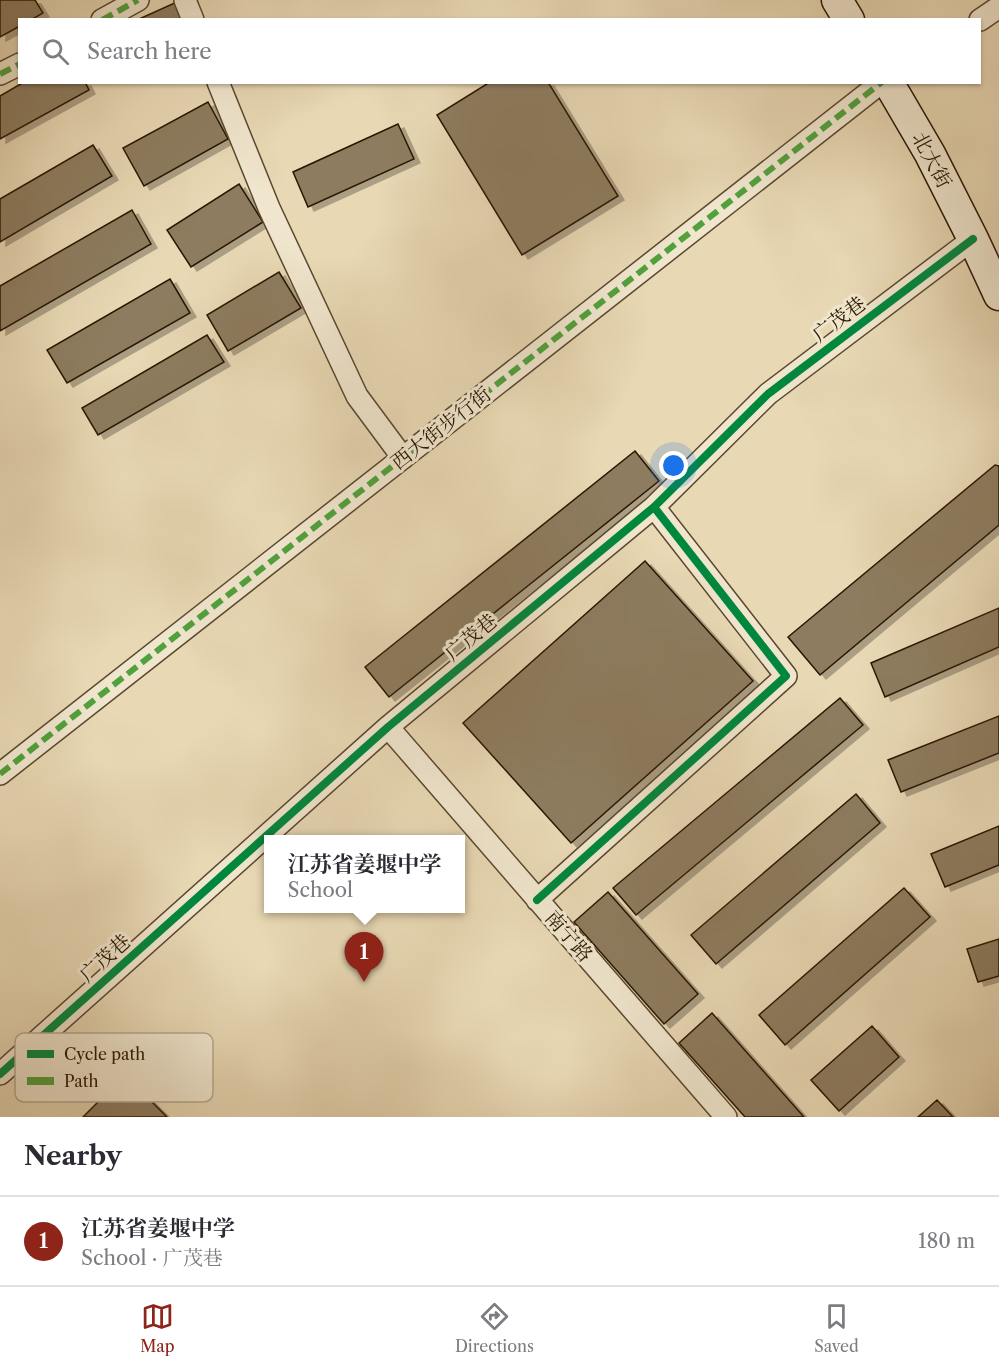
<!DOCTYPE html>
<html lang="en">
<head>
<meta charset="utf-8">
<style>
  :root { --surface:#fff; --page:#f2f2f3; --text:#2b2b33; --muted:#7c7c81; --line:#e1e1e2; --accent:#8f2418 }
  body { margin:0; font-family:"Libre Caslon Text","Noto Serif SC",serif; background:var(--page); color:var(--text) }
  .you { position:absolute; left:674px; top:466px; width:21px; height:21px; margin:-15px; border:4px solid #fff; border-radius:50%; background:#1a73e8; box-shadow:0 0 0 9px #1a73e833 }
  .badge { display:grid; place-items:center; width:39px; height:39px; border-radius:50%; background:var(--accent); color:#fff; font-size:20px; font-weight:700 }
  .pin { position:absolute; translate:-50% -50px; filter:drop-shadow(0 2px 3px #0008) }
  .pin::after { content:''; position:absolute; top:32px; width:21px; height:18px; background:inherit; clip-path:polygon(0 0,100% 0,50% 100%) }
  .popup { position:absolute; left:264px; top:835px; width:201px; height:78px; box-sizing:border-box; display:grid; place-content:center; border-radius:0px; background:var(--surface); filter:drop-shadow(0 2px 4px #0005); font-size:20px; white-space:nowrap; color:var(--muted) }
  .popup b { font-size:22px; color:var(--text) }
  .popup::after { content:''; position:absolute; left:50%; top:100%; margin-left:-12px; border:12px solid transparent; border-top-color:var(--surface) }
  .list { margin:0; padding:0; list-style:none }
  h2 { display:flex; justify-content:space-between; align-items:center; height:78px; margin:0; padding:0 24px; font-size:26px }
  h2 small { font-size:20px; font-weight:400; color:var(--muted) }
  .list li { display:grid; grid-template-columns:39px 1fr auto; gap:18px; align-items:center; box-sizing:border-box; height:90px; padding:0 24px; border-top:2px solid var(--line) }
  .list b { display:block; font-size:22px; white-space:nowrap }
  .list p { margin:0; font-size:20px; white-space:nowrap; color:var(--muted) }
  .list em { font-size:20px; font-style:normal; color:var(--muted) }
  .icon { flex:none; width:33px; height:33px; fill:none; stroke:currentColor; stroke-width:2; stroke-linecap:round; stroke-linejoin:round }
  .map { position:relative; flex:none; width:999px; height:1117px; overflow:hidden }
  .search { position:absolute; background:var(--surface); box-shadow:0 2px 4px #0004; left:18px; right:18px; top:18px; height:66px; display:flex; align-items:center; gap:15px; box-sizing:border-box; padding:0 21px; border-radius:0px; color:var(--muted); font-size:22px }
  .sheet { height:168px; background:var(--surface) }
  nav { display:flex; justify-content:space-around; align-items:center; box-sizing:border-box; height:84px; border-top:2px solid var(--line); background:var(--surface); font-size:16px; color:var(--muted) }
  nav a { display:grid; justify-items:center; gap:3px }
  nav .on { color:var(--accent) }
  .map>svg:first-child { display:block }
  .building { fill:#8d7b5e; stroke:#2a1700; stroke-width:1.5; filter:url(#shadow) }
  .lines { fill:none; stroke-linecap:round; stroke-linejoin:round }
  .street-casing { stroke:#5a472d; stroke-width:24 }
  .secondary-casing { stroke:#2a1700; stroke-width:33 }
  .street { stroke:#f0e6ce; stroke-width:21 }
  .secondary { stroke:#f0e6ce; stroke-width:30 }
  .quiet { stroke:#51a13c; stroke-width:6; stroke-dasharray:12 6; stroke-linecap:butt }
  .cycleway-casing { stroke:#f0e6ce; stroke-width:11 }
  .cycleway { stroke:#00873e; stroke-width:8 }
  .labels { text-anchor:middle; stroke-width:6; stroke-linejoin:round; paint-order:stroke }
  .street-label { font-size:20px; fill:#2a1700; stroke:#f0e6ce }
  .key { fill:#f0e6ce; stroke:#b5a890; stroke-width:1.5 }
  .key-label { font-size:16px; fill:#2a1700 }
</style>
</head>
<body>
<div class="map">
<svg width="999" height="1117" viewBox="0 0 999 1117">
  <defs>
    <filter id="shadow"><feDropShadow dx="6" dy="4" stdDeviation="0" flood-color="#0004"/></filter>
  </defs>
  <rect width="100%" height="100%" fill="#e8d8b4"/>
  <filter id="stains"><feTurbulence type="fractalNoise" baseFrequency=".00333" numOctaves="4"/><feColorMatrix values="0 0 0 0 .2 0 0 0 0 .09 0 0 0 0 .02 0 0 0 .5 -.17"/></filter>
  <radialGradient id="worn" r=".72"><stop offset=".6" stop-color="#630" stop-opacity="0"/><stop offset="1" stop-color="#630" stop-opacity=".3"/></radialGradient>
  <path class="building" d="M0 0H35L43 13 31 20H20V26L0 37Z
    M179 1 187 20H137Z
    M24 82H85L89 90 0 139V96Z
    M490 82H548L618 196 522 255 437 115Z
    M208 102 228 139 144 186 123 148Z
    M398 124 414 159 308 207 293 172Z
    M93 145 112 176 0 242V199Z
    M239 184 263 222 191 267 167 230Z
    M132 210 151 244 0 331V286Z
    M279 272 301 308 228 351 207 315Z
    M170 279 190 313 67 383 47 350Z
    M207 335 224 362 98 435 82 408Z
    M635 451 659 481 389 697 365 667Z
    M995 465 999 466V525L820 675 788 637Z
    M645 561 753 681 571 843 463 723Z
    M999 608V647L885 697 871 663Z
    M840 698 863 725 636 915 613 888Z
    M999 716V753L901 792 888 760Z
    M856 794 880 823 716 964 691 935Z
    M999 826V865L945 887 931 854Z
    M904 888 930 917 785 1045 759 1015Z
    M608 892 698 994 664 1024 574 922Z
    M999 939V976L978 982 967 949Z
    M712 1013 804 1117H745L679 1043Z
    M872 1026 899 1057 839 1111 811 1080Z
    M125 1075 167 1117H83Z
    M937 1100 953 1117H918Z"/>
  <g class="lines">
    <g class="street-casing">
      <path id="street" d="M185 0 193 20
        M102 20 138 0
        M980 20 999 7
        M0 74 20 64
        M218 82 269 208 357 396 403 458
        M388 727 726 1117
        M0 774 882 82
        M537 900 786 676 654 507
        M0 1074 388 727 654 507 768 394 973 239"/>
    </g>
    <g class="secondary-casing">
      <path id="secondary" d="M837 0 849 20
        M888 82 930 154 973 239 999 295"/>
    </g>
    <use href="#street" class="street"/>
    <use href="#secondary" class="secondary"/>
    <path class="quiet" d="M102 20 138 0
      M0 74 20 64
      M0 774 882 82"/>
    <g class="cycleway-casing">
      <path id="cycleway" d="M537 900 786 676 654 507
        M0 1074 388 727 654 507 768 394 973 239"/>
    </g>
    <use href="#cycleway" class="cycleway"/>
  </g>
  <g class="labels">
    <g class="street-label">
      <text transform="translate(932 160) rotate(62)" y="7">北大街</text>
      <text transform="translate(839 319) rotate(-37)" y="7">广茂巷</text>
      <text transform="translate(441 428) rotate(-38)" y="7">西大街步行街</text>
      <text transform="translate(471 637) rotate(-40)" y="7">广茂巷</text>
      <text transform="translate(569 936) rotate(49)" y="7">南宁路</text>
      <text transform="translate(105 958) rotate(-42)" y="7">广茂巷</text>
    </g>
  </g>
  <rect x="15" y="1033" width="198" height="69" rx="9" class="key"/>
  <rect x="27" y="1050" width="27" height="8" fill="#00873e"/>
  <rect x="27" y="1077" width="27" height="8" fill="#51a13c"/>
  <g class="key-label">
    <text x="64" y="1060">Cycle path</text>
    <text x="64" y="1087">Path</text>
  </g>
  <rect width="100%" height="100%" filter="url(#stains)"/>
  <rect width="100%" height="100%" fill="url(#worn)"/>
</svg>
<div class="you"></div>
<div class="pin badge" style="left:364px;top:982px">1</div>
<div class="popup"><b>江苏省姜堰中学</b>School</div>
<div class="search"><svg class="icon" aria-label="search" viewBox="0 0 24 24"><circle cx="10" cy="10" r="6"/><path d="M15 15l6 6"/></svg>Search here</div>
</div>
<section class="sheet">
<h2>Nearby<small></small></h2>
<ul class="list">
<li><span class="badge">1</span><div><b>江苏省姜堰中学</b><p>School · 广茂巷</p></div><em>180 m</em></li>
</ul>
</section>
<nav>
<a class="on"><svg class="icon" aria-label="map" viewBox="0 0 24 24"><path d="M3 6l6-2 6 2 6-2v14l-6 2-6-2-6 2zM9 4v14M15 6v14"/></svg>Map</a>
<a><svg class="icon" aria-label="directions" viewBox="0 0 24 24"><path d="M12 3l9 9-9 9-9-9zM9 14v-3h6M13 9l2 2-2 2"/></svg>Directions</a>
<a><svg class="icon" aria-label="saved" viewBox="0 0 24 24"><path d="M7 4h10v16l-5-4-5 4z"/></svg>Saved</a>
</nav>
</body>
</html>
